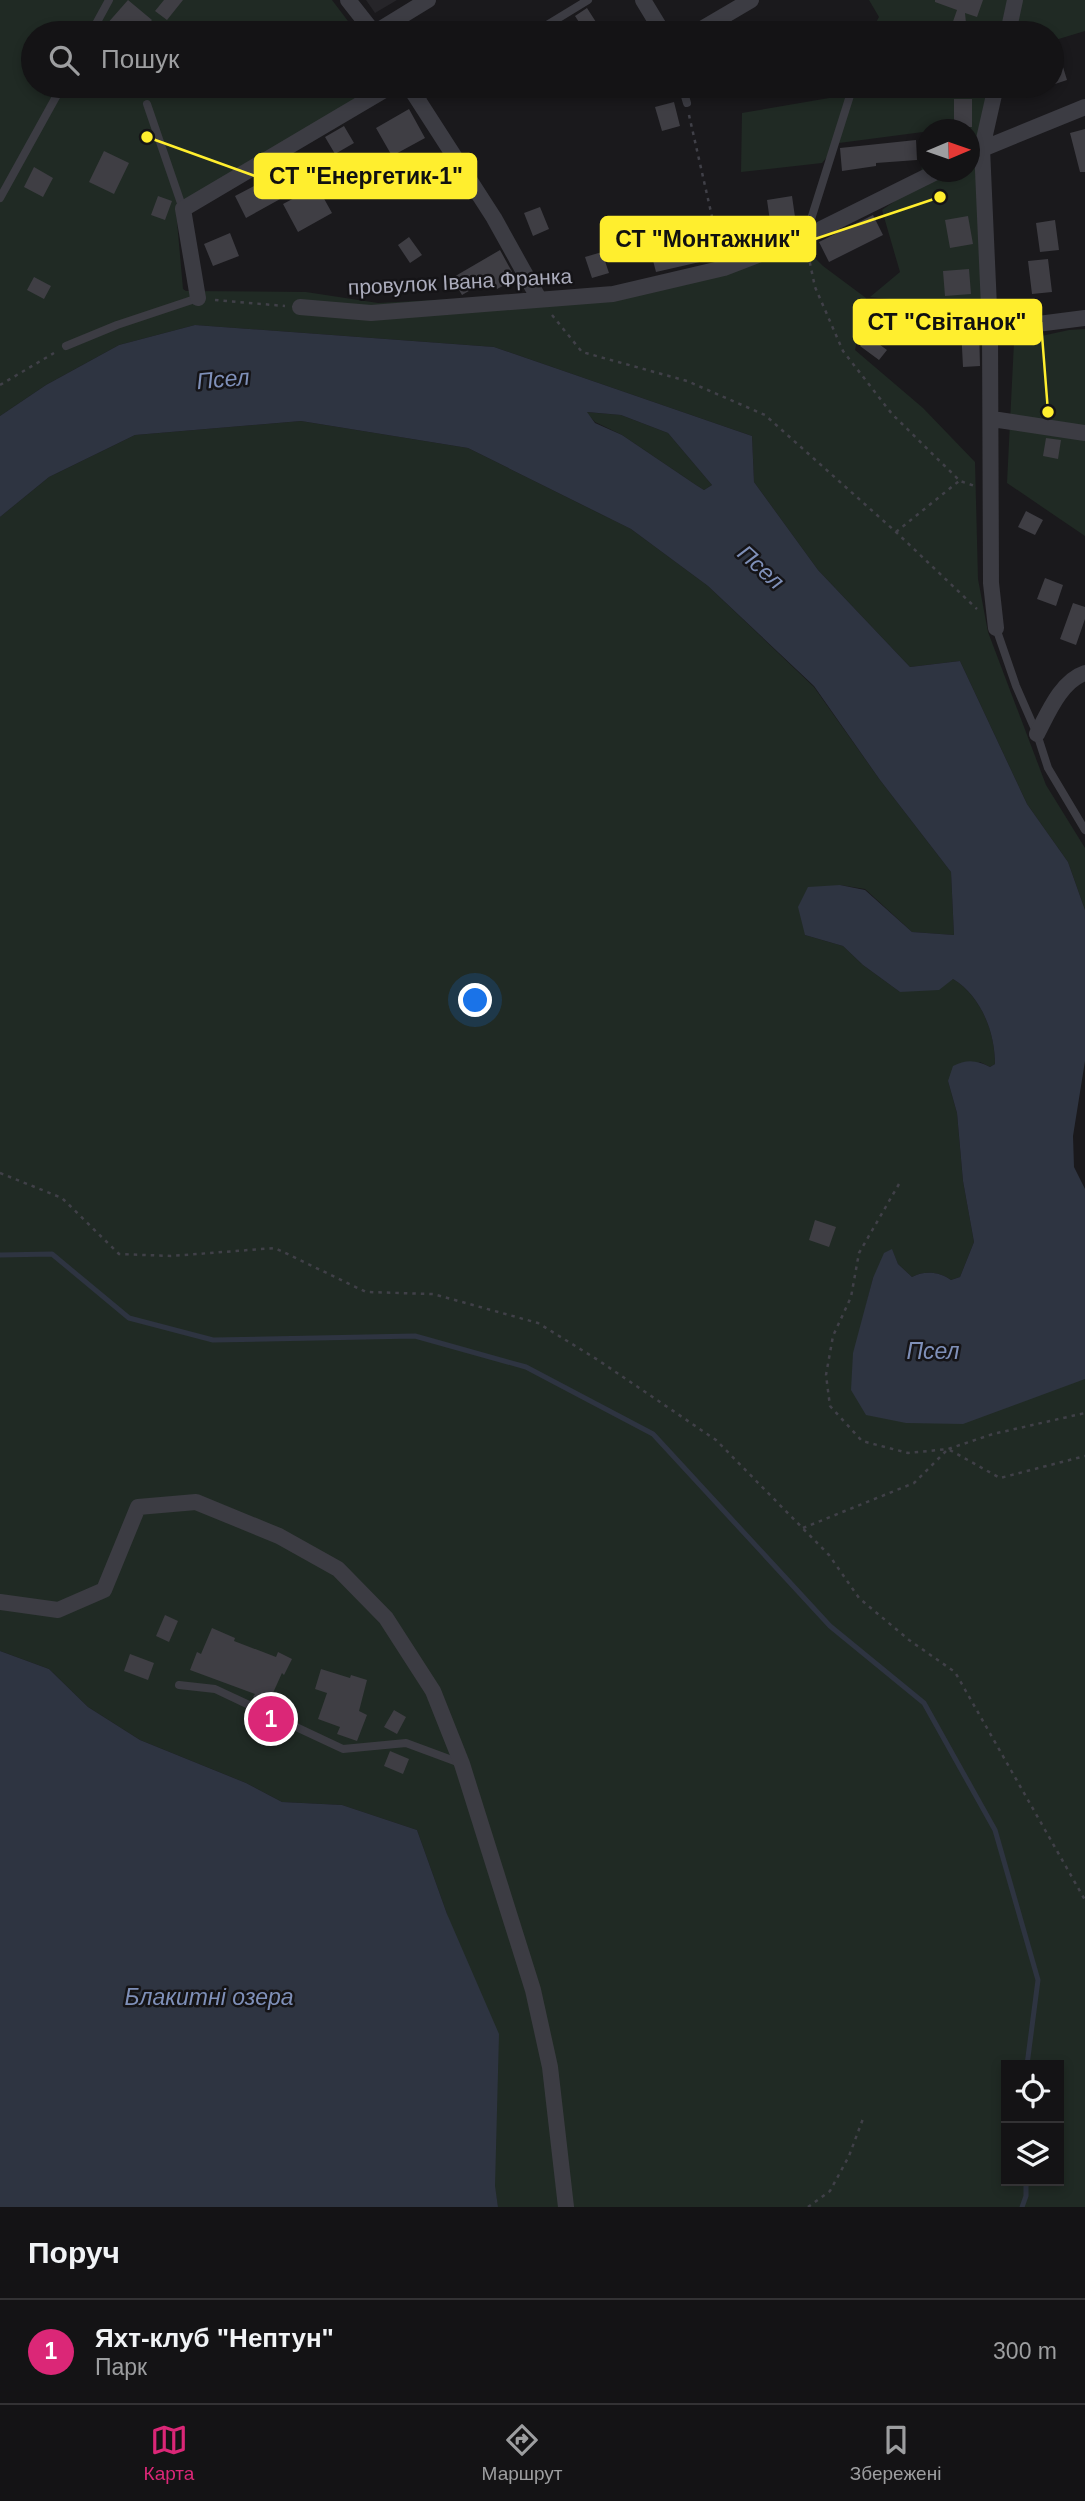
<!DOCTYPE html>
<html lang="uk">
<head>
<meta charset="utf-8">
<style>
  :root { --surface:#141315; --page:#1d1c1e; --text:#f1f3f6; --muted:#9d9ea0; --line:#333234; --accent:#db2777 }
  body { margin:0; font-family:Arial,sans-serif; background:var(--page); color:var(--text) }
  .controls { position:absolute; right:21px; bottom:21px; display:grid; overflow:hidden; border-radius:0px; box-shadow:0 4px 10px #0003 }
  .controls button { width:63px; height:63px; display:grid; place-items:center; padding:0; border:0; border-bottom:2px solid var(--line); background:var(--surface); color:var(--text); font:35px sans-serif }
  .compass { position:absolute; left:917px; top:119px; width:63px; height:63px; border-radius:50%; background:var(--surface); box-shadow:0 4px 10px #0003; rotate:88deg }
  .you { position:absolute; left:476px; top:1001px; width:24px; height:24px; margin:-18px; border:5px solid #fff; border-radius:50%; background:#1a73e8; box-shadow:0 0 0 10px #1a73e833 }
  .badge { display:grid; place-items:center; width:46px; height:46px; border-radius:50%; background:var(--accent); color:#fff; font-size:23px; font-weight:700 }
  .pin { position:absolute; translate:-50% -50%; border:4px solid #fff; box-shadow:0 2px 7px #0006 }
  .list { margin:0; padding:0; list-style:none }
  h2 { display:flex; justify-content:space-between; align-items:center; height:91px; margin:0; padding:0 28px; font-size:30px }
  h2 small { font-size:23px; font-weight:400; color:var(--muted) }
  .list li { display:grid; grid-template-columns:46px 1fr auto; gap:21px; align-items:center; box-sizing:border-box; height:105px; padding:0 28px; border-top:2px solid var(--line) }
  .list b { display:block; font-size:26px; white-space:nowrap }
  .list p { margin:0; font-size:23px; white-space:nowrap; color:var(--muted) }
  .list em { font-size:23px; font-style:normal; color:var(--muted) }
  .icon { flex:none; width:38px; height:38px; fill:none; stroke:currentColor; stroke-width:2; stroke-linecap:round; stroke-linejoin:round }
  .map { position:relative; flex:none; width:1085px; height:2207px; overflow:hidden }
  .search { position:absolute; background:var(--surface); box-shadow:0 4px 10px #0003; left:21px; right:21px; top:21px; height:77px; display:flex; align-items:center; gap:18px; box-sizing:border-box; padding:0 24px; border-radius:38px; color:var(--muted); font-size:26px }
  .sheet { height:196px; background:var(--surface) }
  nav { display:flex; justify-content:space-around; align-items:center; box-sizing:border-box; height:98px; border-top:2px solid var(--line); background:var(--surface); font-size:19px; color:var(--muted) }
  nav a { display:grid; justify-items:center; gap:4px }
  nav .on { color:var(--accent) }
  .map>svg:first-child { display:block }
  .built { fill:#262529 }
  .green { fill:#202a24; fill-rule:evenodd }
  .water { fill:#2e3441; fill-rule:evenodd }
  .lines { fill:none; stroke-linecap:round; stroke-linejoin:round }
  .stream { stroke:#2e3441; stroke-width:5 }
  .building { fill:#3f3e44 }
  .path { stroke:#404048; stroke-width:2.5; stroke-dasharray:3.5 5; stroke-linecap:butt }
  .service { stroke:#3c3c43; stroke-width:8 }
  .minor { stroke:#3c3c43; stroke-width:16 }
  .labels { text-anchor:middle; stroke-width:5; stroke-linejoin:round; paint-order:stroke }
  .street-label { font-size:21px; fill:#abacbc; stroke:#151417 }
  .water-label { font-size:23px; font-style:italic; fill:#7f90b9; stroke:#151417 }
  .leader { fill:none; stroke:#ffee2e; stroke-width:2.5 }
  .callout-dot { fill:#ffee2e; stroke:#151417; stroke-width:2.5 }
  .callout { fill:#ffee2e; stroke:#ffee2e; stroke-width:2.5 }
  .callout-label { font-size:23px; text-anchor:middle; font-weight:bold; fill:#111 }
</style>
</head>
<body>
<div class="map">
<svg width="1085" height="2207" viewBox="0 0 1085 2207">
  <rect width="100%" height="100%" fill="#1a191c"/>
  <path class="built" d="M366 0H397L375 13Z"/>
  <path class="green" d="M0 0H332L357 33H33V86H381L176 210 183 289 186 291 306 292 378 303 589 292 731 259 794 237 823 266 866 298 855 350 923 408 975 462 978 579 988 632 1046 785 1085 848V910L1068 862 1027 804 960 661 910 667 818 570 754 482 752 436 494 347 195 325 119 345 46 385 0 416Z
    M869 0H1085V31L1052 41V33H870L879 17Z
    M841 86H988L983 309 870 297 900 272 882 210 921 183 923 132 839 143 822 163 741 172 742 113 835 97ZM928 130H970V172H928Z
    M1085 329V536L1007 483 1014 342 1069 330Z
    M586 412 621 415 668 433 712 485 704 490 696 485 622 435 595 422Z
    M301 421 468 448 631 529 708 586 814 687 880 780 951 872 954 935 912 932 865 889 840 885 805 935 843 946 863 965 900 992 953 979C981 996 995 1032 995 1064L990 1067 980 1062 948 1081 957 1113 963 1181 974 1242 960 1277 951 1280C941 1272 924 1270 912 1277L898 1264 892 1250 873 1278 865 1310 1077 1380 1085 1379V2207H498L447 1914 417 1830 342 1805 282 1802 246 1783 140 1740 88 1707 49 1669 0 1651V517L49 477 135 435ZM1006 2065H1059V2181H1006Z"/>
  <path class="water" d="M195 325 494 347 752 436 754 482 818 570 910 667 960 661 1027 804 1068 862 1085 910V1061L1073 1136 1074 1167 1085 1189V1379L963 1424 906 1423 866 1415 851 1390 853 1353 873 1278 884 1253 892 1249 898 1264 912 1277C924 1270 941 1272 951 1280L960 1277 974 1242 963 1181 957 1113 948 1081 953 1066C966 1059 977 1060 990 1067L995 1064C995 1032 981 996 953 979L939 990 900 992 863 965 843 946 805 935 798 907 808 887 840 885 865 890 912 932 954 935 951 872 880 780 814 686 708 586 631 529 468 448 301 421 135 435 49 477 0 517V416L46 385 119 345ZM587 412 621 415 668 433 712 485 704 490 696 485 622 435 595 423Z
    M0 1651 49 1669 88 1707 140 1740 246 1783 282 1802 342 1805 417 1830 447 1914 499 2034 495 2186 498 2207H0Z"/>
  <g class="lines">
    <path class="stream" d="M0 1255 52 1254 129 1318 213 1340 415 1336 526 1367 653 1434 830 1626 924 1703 995 1830 1038 1980 1027 2065
      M1022 2207 1026 2196V2181"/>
  </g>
  <path class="building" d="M128 0 152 20 140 33H99Z
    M164 0H183L167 20 155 11Z
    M935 0H983L977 17 965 13 967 33H949L957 10 935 2Z
    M587 8 603 33H586L575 16Z
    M1055 41 1067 80 1052 85V42Z
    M954 99H972V127H954Z
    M674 102 680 126 662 131 655 107Z
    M409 109 425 138 392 156 376 128Z
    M344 126 354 143 335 154 325 137Z
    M1085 129V172H1080L1070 133Z
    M916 140 917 160 876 163V166L842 171 840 148Z
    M104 151 129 163 114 194 89 182Z
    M34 167 53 178 43 197 24 187Z
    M271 177 282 198 246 218 235 196Z
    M317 186 332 213 298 232 283 204Z
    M158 196 172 201 165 220 151 215Z
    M792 196 796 224 771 228 767 200Z
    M540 207 549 229 533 236 524 213Z
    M873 215 883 235 829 262 819 242Z
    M968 216 973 244 950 248 945 220Z
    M1055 220 1059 250 1040 252 1036 223Z
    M230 233 239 256 213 266 204 244Z
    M409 237 422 255 410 263 398 245Z
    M706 238 713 259 656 272 649 245 668 240 670 249Z
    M500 250 516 279 497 289 491 278 462 295 452 278Z
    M602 252 609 273 592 278 585 257Z
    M1048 259 1052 292 1032 294 1028 261Z
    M969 269 971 294 945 296 943 271Z
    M34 277 51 286 44 299 27 290Z
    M979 327 980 366 963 367 961 328Z
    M868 336 887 350 879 360 860 346Z
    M1046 438 1061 440 1058 459 1043 456Z
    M1026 511 1043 520 1035 535 1018 527Z
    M1045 578 1063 585 1056 606 1037 599Z
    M1073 603 1085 607V619L1076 645 1060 639Z
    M815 1220 836 1227 829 1247 809 1240Z
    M165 1615 178 1621 169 1642 156 1636Z
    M212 1628 235 1638 234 1641 276 1657 278 1652 292 1659 284 1675 282 1673 268 1704 253 1697 255 1694 190 1670 197 1652 201 1654Z
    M130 1654 154 1663 148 1680 124 1671Z
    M321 1669 350 1678 351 1675 367 1680 359 1711 367 1715 357 1741 337 1734 340 1727 318 1719 327 1693 315 1689Z
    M394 1710 406 1717 397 1734 384 1727Z
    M390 1751 409 1759 403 1774 384 1766Z"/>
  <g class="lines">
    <path class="path" d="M689 115 720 252
      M808 254 815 287 843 351 892 414 960 481 975 486
      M215 300 285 306
      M552 315 582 352 687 381 765 415 896 532 977 609
      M0 385 54 353
      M896 532 959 481
      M0 1173 62 1198 119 1254 171 1256 275 1248 366 1292 433 1294 538 1323 598 1360 716 1440 829 1555 859 1598 909 1640 955 1672 1085 1900
      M899 1184 859 1253 851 1297 833 1336 826 1375 830 1406 862 1441 908 1453 948 1449 993 1434 1085 1413
      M803 1528 914 1483 948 1449 1000 1478 1085 1456
      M808 2207 830 2191 849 2156 864 2116"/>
    <path class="service" d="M91 33 109 0
      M534 33 588 0
      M682 86 687 103
      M417 99 441 86
      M147 104 183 209
      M0 198 62 86
      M806 235 853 86
      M66 346 117 325 198 298
      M996 628 1016 686 1037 734 1048 768 1085 830
      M179 1685 215 1689 343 1749 406 1743 460 1763"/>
    <path class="minor" d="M348 0 374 33
      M643 0 663 33
      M374 33 428 0
      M695 33 751 0
      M1008 33 1015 0
      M409 86 494 218 539 299
      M996 86 982 148 990 330 991 583 996 628
      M970 154 1085 107
      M198 298 183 209 391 86
      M300 307 371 313 613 294 724 268 805 237 936 172
      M990 330 1085 318
      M992 419 1085 433
      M1037 734C1048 713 1061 681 1085 673
      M0 1602 58 1610 104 1590 138 1507 196 1502 279 1536 338 1569 386 1618 433 1691 462 1764 533 1990 550 2067 566 2207"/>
  </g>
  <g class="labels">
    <g class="street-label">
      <text transform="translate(460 282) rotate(-3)" y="7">провулок Івана Франка</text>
    </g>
    <g class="water-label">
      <text transform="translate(223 379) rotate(-5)" y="8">Псел</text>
      <text transform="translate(761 567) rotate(42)" y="8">Псел</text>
      <text x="933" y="1359">Псел</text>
      <text x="209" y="2005">Блакитні озера</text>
    </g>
  </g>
  <path class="leader" d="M147 137L255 176M940 197L815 239M1048 412L1041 322"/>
  <g class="callout-dot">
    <circle cx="147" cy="137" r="7"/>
    <circle cx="940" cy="197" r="7"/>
    <circle cx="1048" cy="412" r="7"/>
  </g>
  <g class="callout">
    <rect x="255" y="154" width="221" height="44" rx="7"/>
    <rect x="601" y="217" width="214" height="44" rx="7"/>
    <rect x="854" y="300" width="187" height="44" rx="7"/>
  </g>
  <g class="callout-label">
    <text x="366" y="184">СТ "Енергетик-1"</text>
    <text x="708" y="247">СТ "Монтажник"</text>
    <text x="947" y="330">СТ "Світанок"</text>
  </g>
</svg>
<div class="controls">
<button><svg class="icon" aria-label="locate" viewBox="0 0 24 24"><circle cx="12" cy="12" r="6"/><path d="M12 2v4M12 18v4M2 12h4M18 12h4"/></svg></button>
<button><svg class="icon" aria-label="layers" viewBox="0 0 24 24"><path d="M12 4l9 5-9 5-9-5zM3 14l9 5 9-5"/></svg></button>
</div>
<svg class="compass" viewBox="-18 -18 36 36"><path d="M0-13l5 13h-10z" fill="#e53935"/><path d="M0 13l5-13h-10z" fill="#9d9ea0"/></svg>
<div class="you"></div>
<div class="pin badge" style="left:271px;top:1719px">1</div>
<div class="search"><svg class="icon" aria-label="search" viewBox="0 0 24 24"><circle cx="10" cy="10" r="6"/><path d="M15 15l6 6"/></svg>Пошук</div>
</div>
<section class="sheet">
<h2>Поруч<small></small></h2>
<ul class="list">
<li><span class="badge">1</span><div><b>Яхт-клуб &quot;Нептун&quot;</b><p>Парк</p></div><em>300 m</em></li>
</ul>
</section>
<nav>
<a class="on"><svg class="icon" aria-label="map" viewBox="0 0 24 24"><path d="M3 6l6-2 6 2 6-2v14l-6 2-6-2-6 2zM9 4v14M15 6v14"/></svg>Карта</a>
<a><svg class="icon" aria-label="directions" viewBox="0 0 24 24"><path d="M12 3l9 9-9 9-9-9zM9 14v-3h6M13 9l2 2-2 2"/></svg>Маршрут</a>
<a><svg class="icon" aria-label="saved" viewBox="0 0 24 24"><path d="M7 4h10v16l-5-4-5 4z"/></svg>Збережені</a>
</nav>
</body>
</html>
